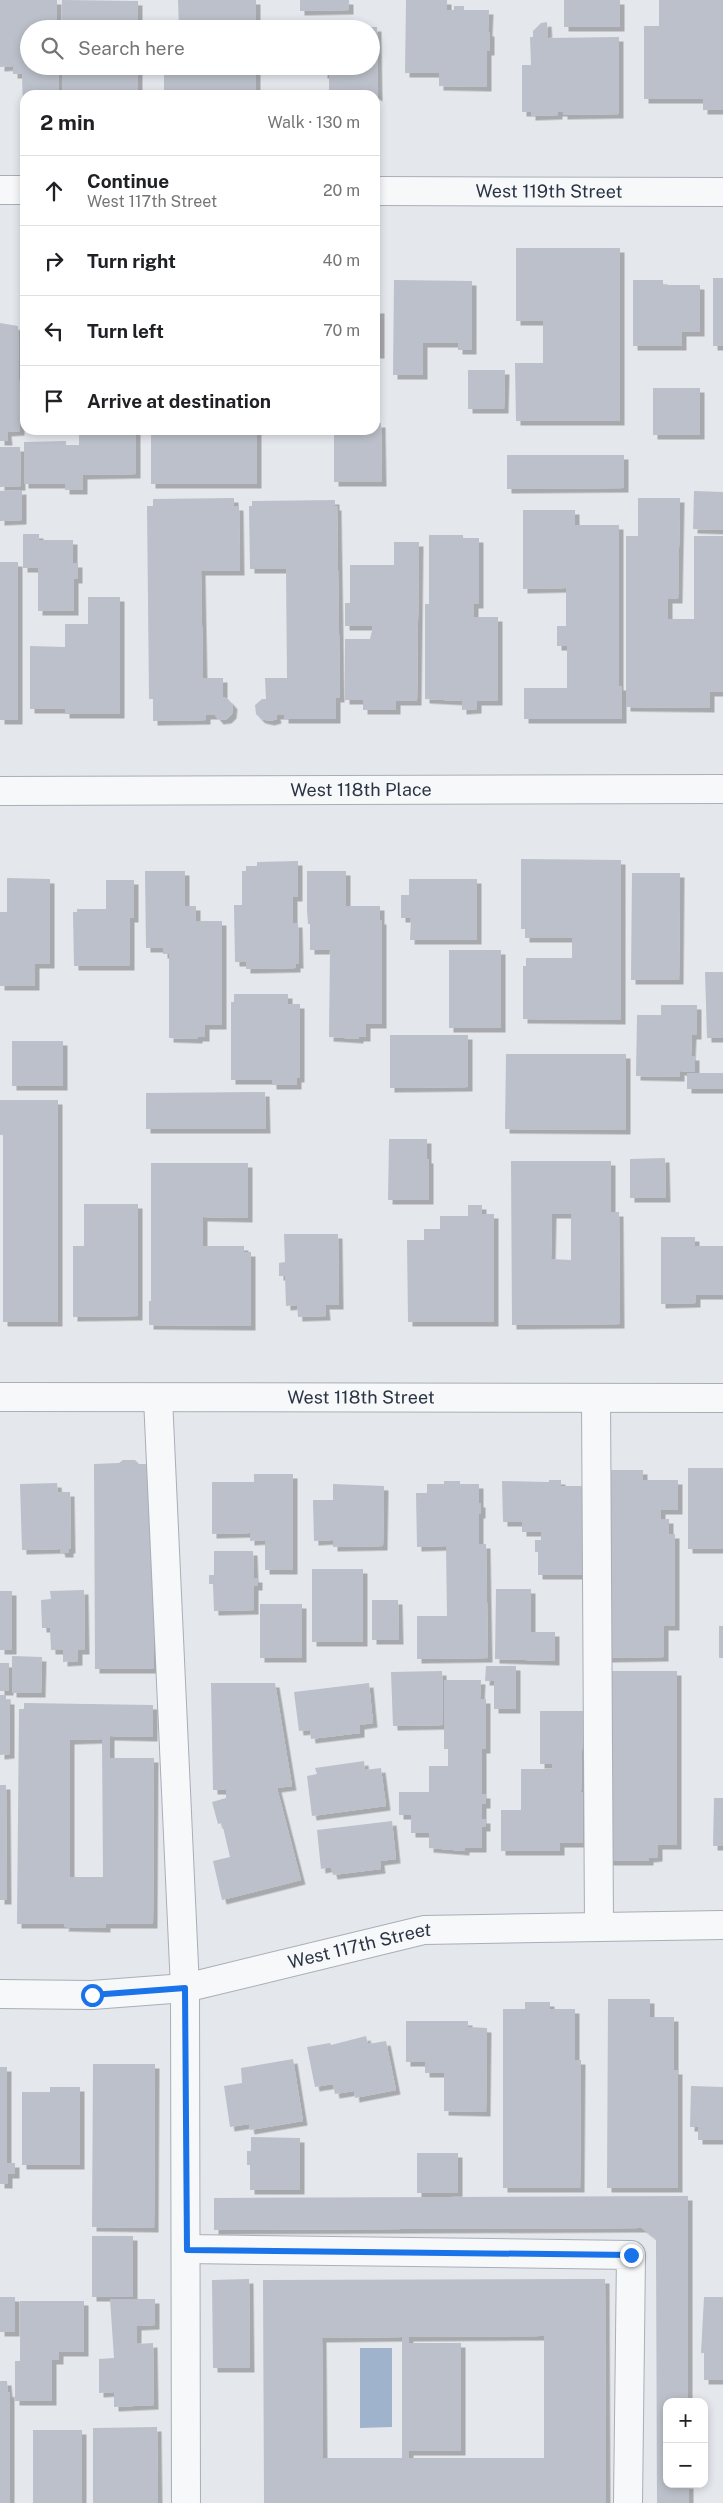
<!DOCTYPE html>
<html lang="en">
<head>
<meta charset="utf-8">
<style>
  :root { --surface:#fff; --page:#f6f6f6; --text:#202124; --muted:#757577; --line:#e0e0e0 }
  body { margin:0; font-family:"Public Sans",sans-serif; background:var(--page); color:var(--text) }
  .controls { position:absolute; right:15px; bottom:15px; display:grid; overflow:hidden; border-radius:10px; box-shadow:0 2px 8px #0003 }
  .controls button { width:45px; height:45px; display:grid; place-items:center; padding:0; border:0; border-bottom:1px solid var(--line); background:var(--surface); color:var(--text); font:25px sans-serif }
  .stop { position:absolute; width:15px; height:15px; margin:-11px; border:4px solid #1a73e8; border-radius:50%; background:#fff }
  .stop.end { background:#1a73e8; border-color:#fff; box-shadow:0 1px 5px #0008 }
  .list { margin:0; padding:0; list-style:none }
  h2 { display:flex; justify-content:space-between; align-items:center; height:65px; margin:0; padding:0 20px; font-size:21px }
  h2 small { font-size:16px; font-weight:400; color:var(--muted) }
  .list li { display:grid; grid-template-columns:32px 1fr auto; gap:15px; align-items:center; box-sizing:border-box; height:70px; padding:0 20px; border-top:1px solid var(--line) }
  .list b { display:block; font-size:19px; white-space:nowrap }
  .list p { margin:0; font-size:16px; white-space:nowrap; color:var(--muted) }
  .list em { font-size:16px; font-style:normal; color:var(--muted) }
  .icon { flex:none; width:28px; height:28px; fill:none; stroke:currentColor; stroke-width:2; stroke-linecap:round; stroke-linejoin:round }
  .map { position:relative; flex:none; width:723px; height:2503px; overflow:hidden }
  .search { position:absolute; background:var(--surface); box-shadow:0 2px 8px #0003; left:20px; top:20px; width:360px; height:55px; display:flex; align-items:center; gap:12px; box-sizing:border-box; padding:0 18px; border-radius:28px; color:var(--muted); font-size:19px }
  .panel { position:absolute; background:var(--surface); box-shadow:0 2px 8px #0003; left:20px; top:90px; width:360px; height:345px; border-radius:15px }
  .map>svg:first-child { display:block }
  .water { fill:#9fb4cc }
  .building { fill:#bbc0ca; fill-rule:evenodd; filter:url(#shadow) }
  .lines { fill:none; stroke-linecap:round; stroke-linejoin:round }
  .minor-casing { stroke:#a9aeb7; stroke-width:30 }
  .minor { stroke:#f7f8fa; stroke-width:28 }
  .route { stroke:#1a73e8; stroke-width:6 }
  .labels { text-anchor:middle; stroke-width:4.5; stroke-linejoin:round; paint-order:stroke }
  .street-label { font-size:18px; fill:#2b3445; stroke:#f4f6f9 }
</style>
</head>
<body>
<div class="map">
<svg width="723" height="2503" viewBox="0 0 723 2503">
  <defs>
    <filter id="shadow"><feDropShadow dx="4.5" dy="4.5" stdDeviation="0" flood-color="#0004"/></filter>
  </defs>
  <rect width="100%" height="100%" fill="#e4e7ec"/>
  <path class="water" d="M360 2348H392V2427L360 2428Z"/>
  <path class="building" d="M0 0H57V29H29V66H59V95H25V110H23L22 74H13V66L0 67Z
    M62 0 138 1V29H62Z
    M178 0H256V28L179 29Z
    M300 0H349V10L300 11Z
    M406 0H447V10H454V6H464V10H489L488 32H490V51H487V87L439 86V73H405Z
    M564 0H620V27H564Z
    M659 0H723V110H703V99H644V26H659Z
    M547 22 548 38 619 37V114L563 115V112H558V115L531 116V112H522V65H531L530 37H533V31L541 23Z
    M346 23H354V29H346Z
    M361 27H377L378 97 375 95H329V74H323V66H371V29Z
    M62 66H138V90H110V95H62Z
    M164 66H256V95H164Z
    M516 248H620V421H516L515 363H543V321H516Z
    M713 278H723V346H713Z
    M394 280 472 281V350H458V343H423V375H393Z
    M633 280H663V285H700V332H682V346H633Z
    M375 309H380V354H375Z
    M0 323 18 326 20 431 7 432 8 441H0Z
    M468 370H505L504 409H468Z
    M653 388H700V435H653Z
    M375 423H381L382 482H334V430H375Z
    M79 430H136V474L83 475V490H65V484H24V442L66 441V445H79Z
    M151 430H257V484H151Z
    M0 447H20L21 486 0 487Z
    M507 455H624V488L507 489Z
    M22 490V520L0 521V491Z
    M694 491 723 492V530L693 529Z
    M234 498V506H239L240 571H201L203 678H223V697L228 699 233 705 232 714 227 719 219 720 215 715H206V720L153 721V699H149L147 506H153V499Z
    M638 498H680L678 599H668V619H694V536H723V692H710V708L626 707V536H638Z
    M335 500V506H337L340 698H336V719H284V715H276L277 719 270 721 261 719 256 714 255 705 262 699H266L265 678H287L286 569H250L249 506H252V501Z
    M523 510H575V525H619V686H622V719H524V688H567V646H557V626H566V588L523 589Z
    M23 534H39V540H73V563H78V579H74V611H38V568H23Z
    M429 535H463V538H479V604H474V617H498V701H477V709L462 710V701L425 699V604H429Z
    M394 542H419L417 701H396V710H363V700H345V639H370L373 626H345V603H350V565H394Z
    M0 562H18V720H0Z
    M88 597H120V714H65V709H30V646L65 647V624H88Z
    M521 859 621 860V1020L523 1019V966H526V958H572V938H525V929H521Z
    M298 861V897H293V923H298L299 964H296V968L246 969V962H235L234 905H242V871H246V866H257V862Z
    M145 871H185V906H196V921H222V1025H205V1037H198V1039L169 1038V954H163V948H146Z
    M307 871H346V906H380V920H382V1024H366V1037H359V1039L329 1037 330 950H310V924H308L307 910Z
    M632 873H680L679 980H631Z
    M7 878 50 879V964H35V986H0V912H7Z
    M409 879H477V940H410L411 918H401V895H409Z
    M106 880H134V918H130V966H74L73 912H77V909H106Z
    M449 950H501V1028H449Z
    M705 972H723V1038H707Z
    M234 994H288V1004H300V1078H297V1085H272V1080H231V1002H234Z
    M661 1005H697V1035H692L691 1056H695V1072L680 1071V1077L636 1076 637 1015H661Z
    M390 1035H468V1087L390 1088Z
    M12 1041H63V1086H12Z
    M506 1054H626V1130L505 1129Z
    M687 1073H723V1089H687Z
    M265 1092 266 1129H146V1093Z
    M0 1100H58V1322H3V1135H0Z
    M389 1139H427V1159H429V1200H388Z
    M665 1158 666 1198H630V1159Z
    M511 1161H611V1212H619L620 1324 512 1325ZM552 1214H571V1260L551 1259Z
    M151 1163H248V1218L203 1217V1246H244V1252H251V1326L149 1325V1301H151Z
    M84 1204H138V1316L73 1317V1246H84Z
    M468 1205H482V1214H494V1322H408L407 1240H424V1229H440V1216H468Z
    M284 1234H338L339 1305H325L326 1316 298 1317 297 1305 286 1306 285 1276H279V1263L285 1262Z
    M661 1237H695V1246H723V1295H696V1303L661 1304Z
    M123 1460H135L139 1464H153L154 1669H95L94 1464 119 1463Z
    M688 1468H723V1549H688Z
    M606 1470H643V1480H678V1510H661V1519H669V1534H675V1626H664V1657L607 1658Z
    M254 1474H293V1570H265V1540L250 1541V1533L212 1534V1482H254Z
    M549 1480H561V1486H582L583 1537H586V1545H582L583 1575H538V1552H535V1540H541V1532H522V1522H503L502 1481 549 1482Z
    M444 1481H460V1484H479V1503H481V1514H479V1544H486L488 1658 417 1659V1616H447L446 1546 417 1547 416 1493H427V1484H444Z
    M57 1483 58 1492H70L71 1549H69V1553H61L60 1549 22 1550 20 1484Z
    M333 1484 384 1486 383 1546 333 1547V1540L314 1541 313 1500H333Z
    M214 1551H253L254 1578H258V1586H254V1610L214 1611 213 1584H209V1575H214Z
    M312 1569H363V1642H312Z
    M496 1589H531V1632H555V1661L495 1659Z
    M84 1590 85 1650H78V1661L63 1662V1650H51L50 1628H42L41 1600 51 1599 50 1591Z
    M0 1591H12V1650H0Z
    M372 1600H398L399 1640H372Z
    M260 1604H302V1658H260Z
    M719 1626H723V1658H719Z
    M12 1656 42 1657 41 1693H12Z
    M0 1663H9V1691H0Z
    M486 1666H516V1709H494V1681H485Z
    M442 1671 443 1725 393 1726 391 1672Z
    M607 1671H677V1845H658V1857L649 1858V1861H607Z
    M444 1680H481L480 1699H486V1749H482V1794H486V1804H482V1819H486V1827H482V1848H465V1851L429 1848V1833H411V1815H399V1792H429V1766H448V1749H444Z
    M211 1683H275L292 1786 277 1788 301 1880 222 1900 213 1861 230 1857 222 1823 218 1824 212 1802 226 1798V1790H213Z
    M369 1683 373 1723 360 1725V1733L311 1739 310 1730 299 1731 294 1692Z
    M0 1695H6V1700H10V1754L0 1755Z
    M24 1703 153 1705V1737L110 1736V1758H154L153 1924H106V1928L64 1927 65 1924H17L19 1709H24ZM102 1739 103 1877H70V1740Z
    M540 1711H583L581 1792H583V1843H560V1851H501V1810H521V1769H552V1764H540Z
    M364 1761 365 1770 381 1768 386 1806 312 1816 307 1776 317 1774 315 1768Z
    M0 1785H6L7 1900H0Z
    M714 1798H723V1846H713Z
    M392 1821 396 1859 380 1861 381 1869 333 1875 331 1867 321 1869 317 1830Z
    M608 1999H650V2017H674V2070H678V2188H607Z
    M525 2002H550V2009H575V2060H581L580 2188H503V2009H525Z
    M406 2021H468V2027L487 2028 486 2112 444 2111V2073H425V2062H406Z
    M366 2036 368 2044 386 2041 396 2090 355 2098 354 2091 335 2094 333 2084 315 2087 307 2047 330 2043 331 2045Z
    M293 2059 303 2121 250 2130 249 2124 230 2127 224 2086 242 2083 241 2068Z
    M93 2064H155L154 2228 92 2227Z
    M0 2067H7V2163H15V2174H8V2184H0Z
    M691 2086 723 2087V2140H698V2127H690Z
    M50 2087H80V2165H22V2092H50Z
    M251 2137 300 2138V2190H250V2165H247V2151H251Z
    M417 2153H458V2193H417Z
    M688 2196V2402H667V2484H689V2503H657L656 2239 642 2228 214 2230V2198Z
    M92 2236H133V2297H92Z
    M249 2279 250 2368H213L212 2280Z
    M605 2279 606 2503H264L263 2280ZM544 2336V2458H409V2451H461V2343H409V2337ZM402 2337V2458H323L322 2338Z
    M0 2297H15V2332H0Z
    M704 2297H723V2380H704V2353H701Z
    M110 2299H155V2325L137 2326V2344L153 2343 154 2405 114 2407V2392L99 2393V2359L114 2358Z
    M20 2301H84V2352H59V2360H52V2401H15V2361H20Z
    M0 2381H7L8 2393 10 2392V2503H0Z
    M157 2427 158 2503H93V2428Z
    M33 2430H82V2503H33Z"/>
  <g class="lines">
    <g class="minor-casing">
      <g id="minor">
        <path d="M0 190H25"/>
        <path id="s1" d="M375 191 723 192"/>
        <path id="s2" d="M0 791 723 789"/>
        <path id="s3" d="M0 1397 723 1398"/>
        <path d="M158 1398 185 1988 186 2503"/>
        <path d="M596 1398 599 1927"/>
        <path id="s4" d="M0 1994 92 1995 185 1988 424 1930 723 1925"/>
        <path d="M187 2249 631 2255 628 2503"/>
      </g>
    </g>
    <use href="#minor" class="minor"/>
  </g>
  <g class="lines">
    <path class="route" d="M92 1995 185 1988 187 2250 631 2255"/>
  </g>
  <g class="labels">
    <g class="street-label">
      <text dy="6" stroke="none"><textPath href="#s1" startOffset="174">West 119th Street</textPath></text>
      <text dy="6" stroke="none"><textPath href="#s2" startOffset="361">West 118th Place</textPath></text>
      <text dy="6" stroke="none"><textPath href="#s3" startOffset="361">West 118th Street</textPath></text>
      <text dy="6" stroke="none"><textPath href="#s4" startOffset="365">West 117th Street</textPath></text>
    </g>
  </g>
</svg>
<div class="controls">
<button>+</button>
<button>−</button>
</div>
<div class="stop" style="left:92px;top:1995px"></div>
<div class="stop end" style="left:631px;top:2255px"></div>
<div class="search"><svg class="icon" aria-label="search" viewBox="0 0 24 24"><circle cx="10" cy="10" r="6"/><path d="M15 15l6 6"/></svg>Search here</div>
<section class="panel">
<h2>2 min<small>Walk · 130 m</small></h2>
<ul class="list">
<li><svg class="icon" aria-label="ahead" viewBox="0 0 24 24"><path d="M12 20V5M6 11l6-6 6 6"/></svg><div><b>Continue</b><p>West 117th Street</p></div><em>20 m</em></li>
<li><svg class="icon" aria-label="right" viewBox="0 0 24 24"><path d="M7 20v-9h11M14 6l5 5-5 5"/></svg><div><b>Turn right</b></div><em>40 m</em></li>
<li><svg class="icon" aria-label="left" viewBox="0 0 24 24"><path d="M17 20v-9H6M10 6l-5 5 5 5"/></svg><div><b>Turn left</b></div><em>70 m</em></li>
<li><svg class="icon" aria-label="arrive" viewBox="0 0 24 24"><path d="M6 21V4h12l-3 4 3 4H6"/></svg><div><b>Arrive at destination</b></div></li>
</ul>
</section>
</div>
</body>
</html>
